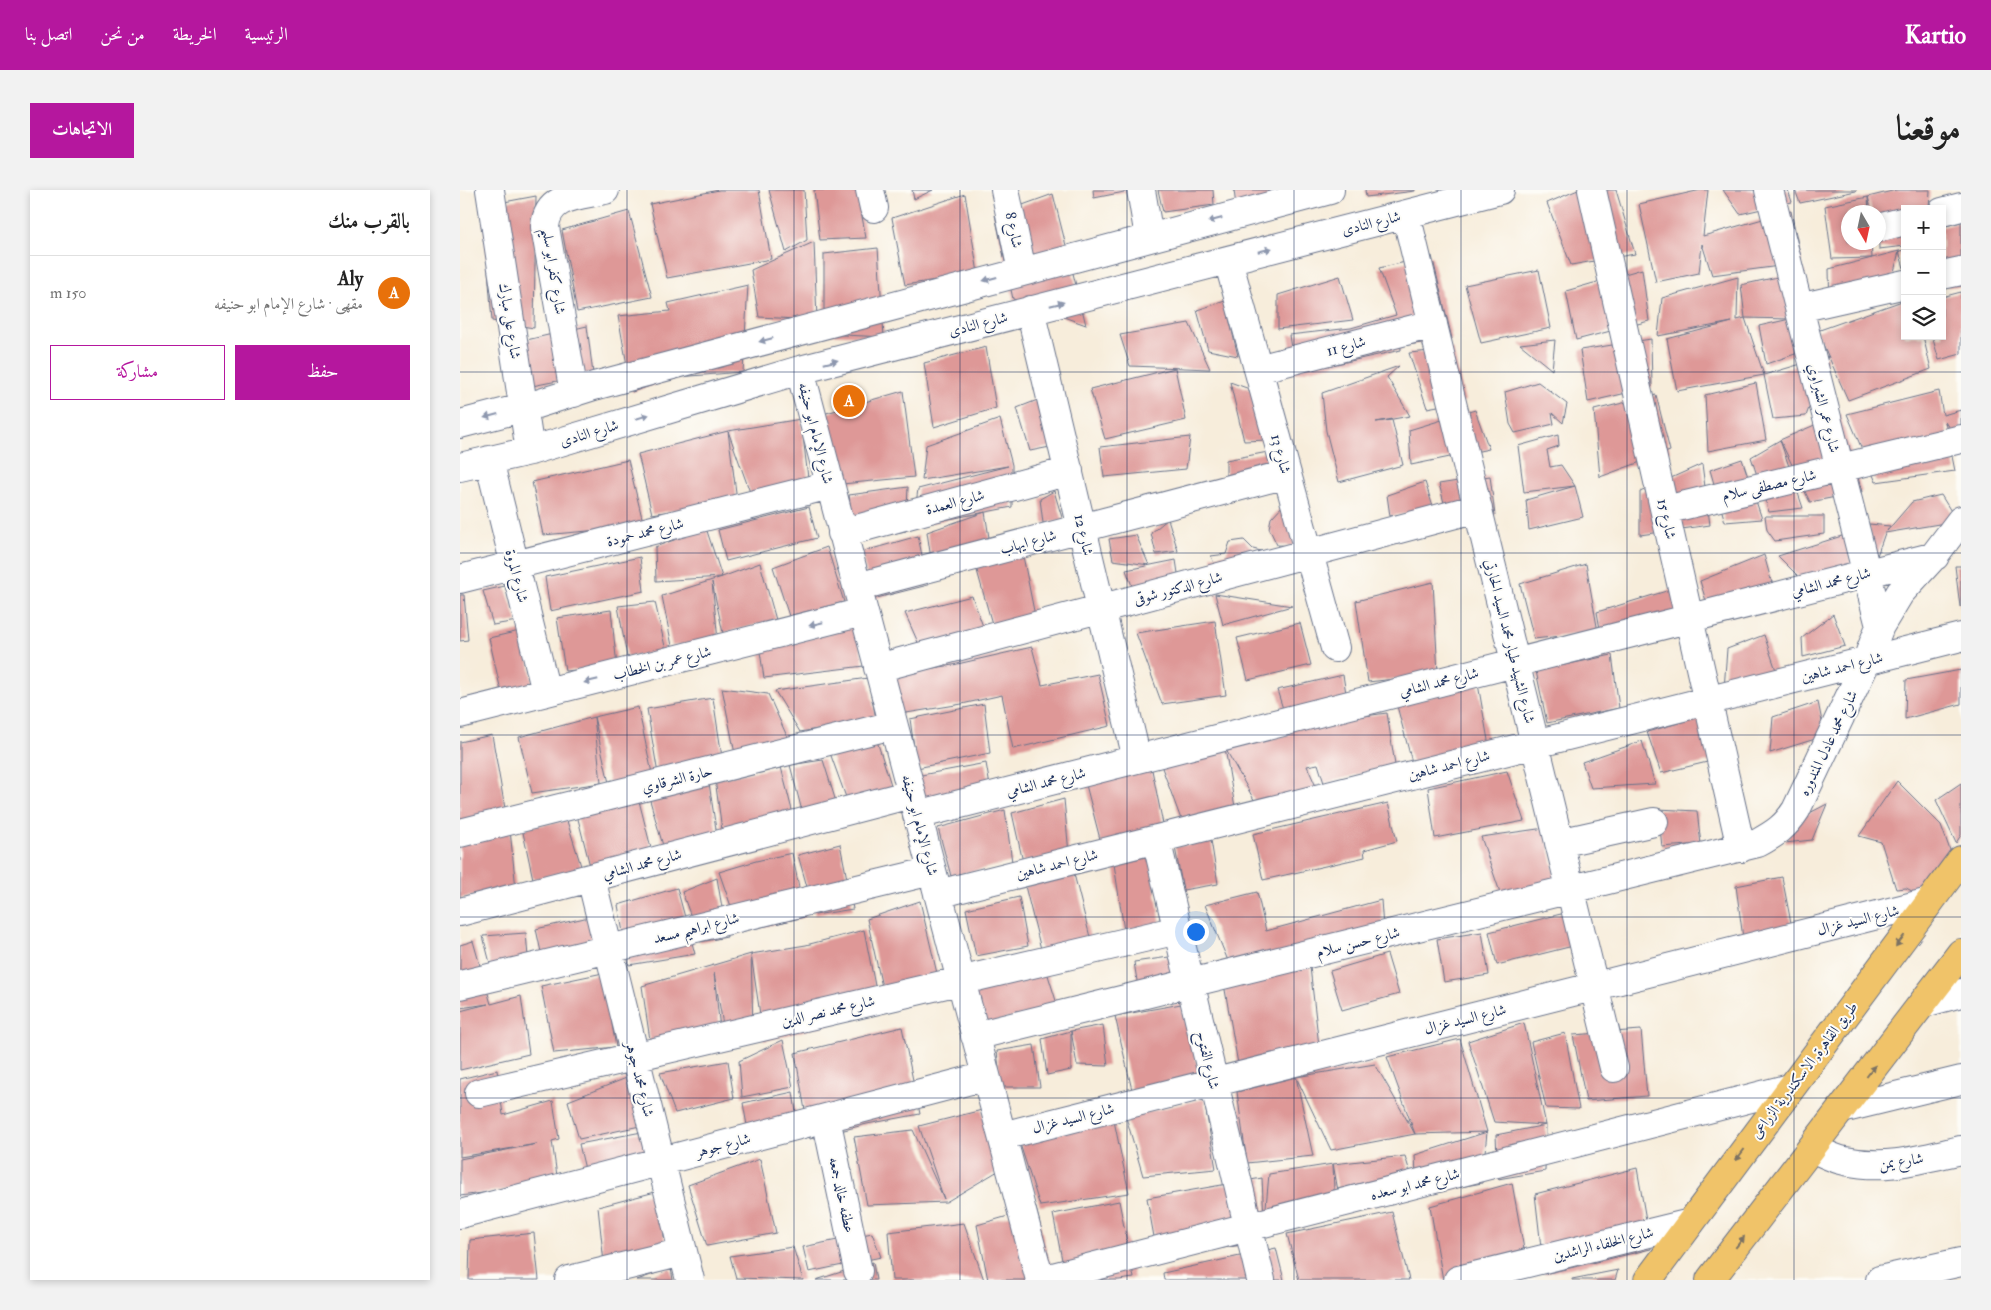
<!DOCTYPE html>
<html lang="ar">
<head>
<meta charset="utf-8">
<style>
  :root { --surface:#fff; --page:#f2f2f2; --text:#222; --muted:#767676; --line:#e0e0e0; --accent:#b5179e }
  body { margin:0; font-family:"IM FELL Double Pica",Amiri,serif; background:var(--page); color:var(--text); direction:rtl }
  .controls { position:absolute; right:15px; top:15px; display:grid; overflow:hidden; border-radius:0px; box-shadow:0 2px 8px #0003 }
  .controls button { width:45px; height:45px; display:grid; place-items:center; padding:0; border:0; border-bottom:1px solid var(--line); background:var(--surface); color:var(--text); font:25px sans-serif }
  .compass { position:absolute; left:1381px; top:15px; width:45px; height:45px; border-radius:50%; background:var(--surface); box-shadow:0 2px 8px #0003; rotate:171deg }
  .you { position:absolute; left:735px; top:741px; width:18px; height:18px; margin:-12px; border:4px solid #fff; border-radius:50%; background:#1a73e8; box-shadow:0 0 0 8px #1a73e833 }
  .badge { display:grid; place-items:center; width:32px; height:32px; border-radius:50%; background:var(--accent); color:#fff; font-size:16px; font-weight:700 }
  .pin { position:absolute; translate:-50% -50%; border:2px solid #fff; box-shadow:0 1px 5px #0006 }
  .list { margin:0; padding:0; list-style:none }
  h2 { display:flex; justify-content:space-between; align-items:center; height:65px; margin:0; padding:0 20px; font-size:21px }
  h2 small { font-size:16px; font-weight:400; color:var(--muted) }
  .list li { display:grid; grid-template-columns:32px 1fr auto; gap:15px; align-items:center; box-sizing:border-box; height:75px; padding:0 20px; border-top:1px solid var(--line) }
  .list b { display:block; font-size:19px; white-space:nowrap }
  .list p { margin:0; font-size:16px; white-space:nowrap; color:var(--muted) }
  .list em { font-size:16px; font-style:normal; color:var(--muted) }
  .actions { display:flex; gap:10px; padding:15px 20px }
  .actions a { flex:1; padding:11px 0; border:1px solid var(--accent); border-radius:0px; text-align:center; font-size:18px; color:var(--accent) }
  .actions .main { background:var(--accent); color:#fff }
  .icon { flex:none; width:28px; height:28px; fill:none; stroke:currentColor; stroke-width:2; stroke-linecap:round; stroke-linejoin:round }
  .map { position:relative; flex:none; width:1501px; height:1090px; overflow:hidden; direction:ltr; border-radius:0px }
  header { display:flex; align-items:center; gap:30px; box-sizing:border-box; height:70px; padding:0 25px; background:var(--accent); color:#fff }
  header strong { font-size:24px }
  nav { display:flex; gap:28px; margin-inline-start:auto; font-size:18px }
  .intro { display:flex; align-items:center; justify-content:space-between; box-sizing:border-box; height:120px; padding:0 30px }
  h1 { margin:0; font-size:35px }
  .button { padding:12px 22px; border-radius:0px; background:var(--accent); color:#fff; font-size:18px; font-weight:700 }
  main { display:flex; gap:30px; padding:0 30px }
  aside { flex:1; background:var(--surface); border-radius:0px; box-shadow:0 2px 8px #0003 }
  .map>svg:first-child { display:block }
  .building { fill:#de9897 }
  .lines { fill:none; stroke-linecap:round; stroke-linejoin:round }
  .minor-casing { stroke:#68728a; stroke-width:30 }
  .highway-casing { stroke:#68728a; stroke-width:30 }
  .minor { stroke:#fff; stroke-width:28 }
  .highway { stroke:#f0c369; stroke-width:28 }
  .oneway { fill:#8d97ae }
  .oneway2 { fill:#7b7263 }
  .grid { fill:none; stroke:#1b2f5e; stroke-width:1; stroke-opacity:0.55 }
  .labels { text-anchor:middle; stroke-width:4; stroke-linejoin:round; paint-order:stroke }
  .street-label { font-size:15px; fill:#1b2f5e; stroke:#fdfcf7 }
</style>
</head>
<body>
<header>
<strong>Kartio</strong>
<nav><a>الرئيسية</a><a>الخريطة</a><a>من نحن</a><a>اتصل بنا</a></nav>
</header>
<div class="intro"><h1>موقعنا</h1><a class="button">الاتجاهات</a></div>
<main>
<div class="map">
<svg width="1501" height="1090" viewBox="0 0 1501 1090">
  <rect width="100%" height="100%" fill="#fdfcf7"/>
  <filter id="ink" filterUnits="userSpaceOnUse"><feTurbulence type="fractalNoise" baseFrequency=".02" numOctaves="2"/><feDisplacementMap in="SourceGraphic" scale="10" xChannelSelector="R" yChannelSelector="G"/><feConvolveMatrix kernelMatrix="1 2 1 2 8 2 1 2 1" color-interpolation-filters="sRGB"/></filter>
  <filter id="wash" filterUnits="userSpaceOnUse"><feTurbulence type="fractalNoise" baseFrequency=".0096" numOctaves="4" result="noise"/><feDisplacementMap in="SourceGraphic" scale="20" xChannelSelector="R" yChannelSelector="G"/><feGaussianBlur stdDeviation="1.12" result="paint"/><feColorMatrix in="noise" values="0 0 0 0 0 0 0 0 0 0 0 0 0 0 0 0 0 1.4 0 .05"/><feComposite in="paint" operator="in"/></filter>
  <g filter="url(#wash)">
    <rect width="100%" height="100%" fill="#f7eddb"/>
    <g id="blocks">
      <path class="building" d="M259 0H299L311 69 207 88 190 14Z
        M309 0H344L347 50 326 62Z
        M354 0H397L406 48 360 50Z
        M452 0H473L454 9Z
        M633 0H669V1L634 8Z
        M698 0H753L754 15 703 22Z
        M774 0H826L777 24Z
        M905 0H955V1L906 7Z
        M1118 0H1156L1175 64 1111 75 1087 13Z
        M1241 0H1248L1243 46 1331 21 1342 73 1252 85 1242 54 1239 83 1196 92 1179 14Z
        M1263 0H1328L1332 12 1280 24Z
        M1335 0H1396V1L1340 13Z
        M1436 0H1470L1469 19H1445V56L1419 59 1418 22H1412L1408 7Z
        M505 4 518 83 445 95 432 28Z
        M593 4 626 135 553 109 535 25Z
        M76 6 74 138 32 131 23 16Z
        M1408 7 1409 22H1388V52H1411L1412 68 1439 61 1428 107 1370 121 1369 79 1412 68 1372 69 1365 16Z
        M169 21 192 107 117 122 102 40Z
        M1501 32V96L1488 97 1482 70V37Z
        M354 52 357 130 299 127 291 80Z
        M418 58 424 147 364 144V64Z
        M1445 60V78H1444L1439 61Z
        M972 66 992 149 947 155 939 132 941 160 835 183 829 145 891 138 936 125 919 78Z
        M1182 79 1189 131 1116 150 1106 101Z
        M1079 80 1091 138 1021 153 1005 95Z
        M1345 81 1330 129 1285 128 1281 95Z
        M880 86 893 130 818 139V105Z
        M1278 87 1277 130 1285 128 1304 185 1217 201 1207 149 1272 132 1198 146 1202 108Z
        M288 95 283 182 218 187 172 202 158 126 210 121 208 113Z
        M1501 102V164L1479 170 1472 146H1482V107Z
        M1445 110V146H1463L1471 179 1388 210 1357 141Z
        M765 111 778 166 748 160 737 120Z
        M1330 129 1338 163 1306 174 1299 136Z
        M729 133 750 179 670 176 660 145Z
        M127 136 133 184 67 197 58 152Z
        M1191 149 1192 197 1128 212 1120 160Z
        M1095 150 1092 180 1060 154Z
        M526 157 536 218 474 237 464 173Z
        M993 159 1005 211 967 218 949 163Z
        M1368 166 1346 226 1313 229 1304 185Z
        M939 176 927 187 950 226 916 232 932 230 943 275 879 292 866 241 862 203Z
        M715 178 726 230 645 249 630 199Z
        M770 192 795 201 807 250 784 251Z
        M1078 192 1107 214 1103 233 1092 223 1094 234 1055 243 1050 234 1045 202Z
        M1296 193 1306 250 1248 261 1245 205Z
        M443 201 454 287 382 294 363 224Z
        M1479 201 1483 225 1501 220V256L1485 232 1495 281 1416 292 1387 224Z
        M598 202 615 252 570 261 557 218Z
        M1196 205 1210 261 1140 287 1134 220Z
        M1015 220 1029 259 951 275 949 240Z
        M1380 224 1402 302 1350 312 1320 250Z
        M341 229 348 288 291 305 268 241Z
        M540 229 552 275V317L453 336 458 299 548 276 462 290 466 255Z
        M268 241 277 310 192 324 178 264Z
        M1098 245 1099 256 1087 260 1090 277 1101 275 1115 296 1123 327 1069 340 1066 310 1115 296 1064 302 1058 256Z
        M730 247 726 279 644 287 640 257Z
        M1320 250 1343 318 1309 322 1291 267Z
        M808 262 810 277 766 286V270Z
        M1282 269 1302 329 1265 332 1250 280Z
        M168 270 184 336 83 345 72 292Z
        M1242 274 1250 335 1180 345V302Z
        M1030 286 1035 325 990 335 979 294Z
        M965 292 974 320 930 326 927 305Z
        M448 297 446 341 395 351 389 305Z
        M594 301 603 331 583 333 580 309Z
        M1481 305 1497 331 1425 343 1413 377 1409 334 1430 336 1427 341 1452 312Z
        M824 314 835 356 817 355 809 338 811 328Z
        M349 317 357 348 266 371 258 340Z
        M525 322 530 354 474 389 467 342Z
        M1305 326H1364V344L1315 351 1307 340Z
        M708 329 718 361 696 364 691 343Z
        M246 338 262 387 300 373 316 430 263 443 252 392 258 450 212 456 202 406 262 387 196 391 195 357Z
        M676 345 689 375 653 370 649 349Z
        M1385 345 1393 385 1345 393 1318 366Z
        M458 346 468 395 413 409 401 362Z
        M784 350 793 359 813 364 757 381 751 366 766 364 770 352Z
        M367 357 384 412 329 426 313 377Z
        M1304 365 1313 397 1249 421 1240 391Z
        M563 366 575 426 532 434 516 377Z
        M180 367 184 401 90 421 85 387Z
        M716 370 719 390 674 401 666 380Z
        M1126 374 1138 442 1074 449 1060 394Z
        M1495 376H1501V416L1500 417Z
        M973 392 978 484 908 492 896 411Z
        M45 396 57 431 33 435 23 401Z
        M1213 399 1225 424 1141 445 1137 422Z
        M755 404 832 416 763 435Z
        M0 405H4L8 450 0 451Z
        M512 406 529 453 460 457 445 423Z
        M195 412 206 461 167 467 158 416Z
        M151 420 157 476 105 481 97 428Z
        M1373 424 1385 456 1343 467 1342 448Z
        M755 431 766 505 702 514 676 443Z
        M840 433 851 475 788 490 777 448Z
        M396 436 404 476 304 488 300 462Z
        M64 440 73 497 41 501 29 448Z
        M1304 445 1318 486 1264 499 1267 459Z
        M572 457 582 495 638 484 650 536 553 559 542 505 502 514 440 524 433 484 493 475Z
        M1152 465 1159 518 1087 533 1076 481Z
        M1501 480V514L1445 529 1446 490Z
        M883 485 890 528 927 523 935 575 864 593 858 574 847 576 858 601 797 615 765 558 831 544 817 500Z
        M408 488 416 529 340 542 315 501Z
        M1018 494 1029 556 953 576 937 516Z
        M262 498 308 504 331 555 276 569Z
        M253 508 262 567 198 584 187 519Z
        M1358 512 1365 546 1310 563 1313 527Z
        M524 514 530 563 457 578 450 529Z
        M178 517 193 588 149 593 134 527 141 593 72 603 59 547 134 527Z
        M1247 525 1260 569 1201 583 1187 542Z
        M32 545 46 624 0 633V552Z
        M417 551 433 601 387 610 370 563Z
        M1182 551 1195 594 1131 598 1122 572Z
        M765 558 775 617 722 632 701 575Z
        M363 570 377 615 342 621 330 575Z
        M526 573 531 602 461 615 456 586Z
        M321 577 334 628 262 640 255 589Z
        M692 580 704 639 641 653 625 591Z
        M1047 581 1064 631 975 648 968 598Z
        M1437 591 1481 635 1491 663 1460 705 1446 698 1436 699 1421 652 1399 646Z
        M249 593 257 646 204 659 189 607Z
        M1501 593V645L1496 653 1476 610Z
        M604 609 609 664 563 672 552 623Z
        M179 611 192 662 130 676 117 625Z
        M928 613 937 651 904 660 905 667 803 690 793 644Z
        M1367 614 1352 650 1325 653 1338 629Z
        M1198 619 1237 621 1241 654 1202 657Z
        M545 620 552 672 491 686 478 638Z
        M107 631 122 679 73 689 62 638Z
        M1085 638 1098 701 1043 711 1021 647Z
        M50 640 56 699 0 708V655Z
        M751 650 758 694 723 700 715 657Z
        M380 654 393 719 355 725 338 665Z
        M332 663 345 727 280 742 259 682 296 671Z
        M690 666 701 735 664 740 654 674Z
        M614 684 632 755 583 767 565 696Z
        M1322 687 1333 743 1283 748 1276 696Z
        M257 688 267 747 240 752 222 702Z
        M217 698 235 764 169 775 158 715Z
        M797 702 806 741 921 710 923 738 771 778 745 715Z
        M559 707 568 756 516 766 506 719Z
        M460 711 483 809 426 815 407 729Z
        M1109 722 1117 755 1037 775 1029 742Z
        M129 727 140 769 86 785 76 739Z
        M404 740 420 821 304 851 291 764 346 755Z
        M1022 742 1029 785 984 792 977 749Z
        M66 743 70 791 37 800 23 746Z
        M13 751 31 814 61 806 69 864 0 880V821L28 814 0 818V755Z
        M291 764 293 839 266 852 254 783 262 858 194 877 182 796Z
        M927 764 939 804 882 820 870 781Z
        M716 766 719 792 678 797 674 772Z
        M850 777 859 856 778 874 764 794Z
        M587 782 598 817 522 835 513 799Z
        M143 783 156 857 94 863 81 796Z
        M721 814 741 888 672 900 655 826Z
        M1064 833 1086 935 1034 932 1008 851Z
        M643 835 648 876 617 875 611 841Z
        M442 837 460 924 407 934 350 949 335 863Z
        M1181 840 1187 906 1126 911 1113 845Z
        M611 841V880L587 885 582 849Z
        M1105 843 1119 919 1086 918 1071 852Z
        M1000 849 1027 942 955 944 927 867Z
        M323 850 333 897 282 907 279 871Z
        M574 855 580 897H541L537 861Z
        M268 871 274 908 215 923 200 883Z
        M915 874 955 944 871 960 836 887 853 966 787 973 777 902 836 887Z
        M37 880 43 925 93 911 99 949 92 951 98 993 0 1006V969L77 954 0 967V889Z
        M169 887 180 936 119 949 108 911Z
        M333 902 340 949 291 958 283 913Z
        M744 909 756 979 683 986 666 927Z
        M522 920 538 981 486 1012 407 1015 394 947 453 940 484 1009 459 936Z
        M653 926 669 1003 580 1016 559 951Z
        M1086 935 1085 981 1038 989 1036 945Z
        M187 941 191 971 127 988 119 954Z
        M1027 942 1022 993 957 1005 955 965Z
        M945 966 957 1005 882 1022 873 974 875 1027 804 1039 809 984 873 974Z
        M300 969 316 1043 247 1056 228 995Z
        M1177 978 1191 1059 1084 1084 1075 1004Z
        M802 988 805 1051 698 1069 687 1008Z
        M1052 993 1069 1087 1056 1090H983L970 1016Z
        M199 1001 205 1054 144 1073 138 1017Z
        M659 1011 674 1088 659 1090H606L593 1024Z
        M576 1018 594 1090H528L517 1035Z
        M932 1022 949 1090H839L827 1044Z
        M504 1033 524 1090H432L428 1042Z
        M74 1043 79 1090H9L10 1050Z
        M412 1043 421 1067 349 1082 343 1057Z
        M333 1057 343 1090 276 1088 270 1066Z
        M816 1058 824 1090H704L703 1083Z
        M413 1072 416 1090H356Z
        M211 1078 213 1090H177Z
        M1158 1080 1155 1090H1112V1089Z"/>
    </g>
  </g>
  <g filter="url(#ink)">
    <use href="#blocks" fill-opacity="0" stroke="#68728a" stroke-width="1"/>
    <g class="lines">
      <g class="minor-casing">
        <path id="minor" d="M30 0 70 261
          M410 0 414 18
          M545 0 562 81
          M681 0 689 47
          M1132 0 1281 658
          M1309 0 1420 436
          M1482 22 1501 17
          M946 24 1154 878
          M1418 38 1445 31
          M768 70 875 458
          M1482 85 1501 81
          M1339 118 1445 94
          M570 120 677 569
          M798 179 973 134
          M340 180 580 1090
          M114 203 85 37C87 5 119 6 145 0
          M0 234 77 214 134 196 870 0
          M29 270 86 502
          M0 277 70 261 340 180 1040 0
          M1205 320 1501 249
          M382 343 609 281
          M0 389 370 295
          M397 397 827 284
          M418 478 1018 318
          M0 524 403 422
          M457 625 1475 366
          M0 643 433 535
          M696 649 801 1090
          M1099 653 1194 632
          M131 688 230 1090
          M478 704 1501 447
          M0 722 451 604
          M0 795 472 681
          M1464 813 1501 803
          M515 846 1298 653C1316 643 1325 637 1336 620L1407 470 1420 436 1440 403 1473 367 1501 330
          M19 903 718 740
          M1382 919 1501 890
          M366 928 398 1081
          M542 946 1469 712
          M1352 958C1363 963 1374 969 1385 971 1427 980 1461 969 1501 960
          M0 1024 526 886
          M109 1090 223 1062
          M581 1090 1330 898
          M998 1090 1230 1033
          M1420 1090 1501 1072"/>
      </g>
      <g class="highway-casing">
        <path id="highway" d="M1188 1090 1501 670
          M1250 1090 1501 763"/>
      </g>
      <use href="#minor" class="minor"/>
      <use href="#highway" class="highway"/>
    </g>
    <defs><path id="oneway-solid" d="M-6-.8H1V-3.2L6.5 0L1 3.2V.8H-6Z" transform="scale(1.25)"/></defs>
    <g class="oneway">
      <use href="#oneway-solid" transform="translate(755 30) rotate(165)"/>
      <use href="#oneway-solid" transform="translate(805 60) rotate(-14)"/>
      <use href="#oneway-solid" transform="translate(530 89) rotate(165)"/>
      <use href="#oneway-solid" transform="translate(597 114) rotate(-14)"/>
      <use href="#oneway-solid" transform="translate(306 150) rotate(165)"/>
      <use href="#oneway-solid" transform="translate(371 172) rotate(-14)"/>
      <use href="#oneway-solid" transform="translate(31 226) rotate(165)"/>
      <use href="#oneway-solid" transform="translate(182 227) rotate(-17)"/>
      <use href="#oneway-solid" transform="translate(356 434) rotate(166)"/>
      <use href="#oneway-solid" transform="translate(131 491) rotate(166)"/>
    </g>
    <g class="oneway2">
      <use href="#oneway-solid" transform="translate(1440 751) rotate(127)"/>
      <use href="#oneway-solid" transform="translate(1411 881) rotate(-53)"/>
      <use href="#oneway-solid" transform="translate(1280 965) rotate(127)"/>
      <use href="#oneway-solid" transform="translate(1280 1052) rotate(-52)"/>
    </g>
  </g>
  <path class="grid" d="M167 0V1090M334 0V1090M500 0V1090M667 0V1090M834 0V1090M1001 0V1090M1167 0V1090M1334 0V1090M0 182H1501M0 363H1501M0 545H1501M0 727H1501M0 908H1501"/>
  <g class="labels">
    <g class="street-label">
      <text transform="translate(911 33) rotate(-14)" y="5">شارع النادى</text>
      <text transform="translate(554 40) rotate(78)" y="5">شارع 8</text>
      <text transform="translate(94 81) rotate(81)" y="5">شارع كفر ابو سليم</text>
      <text transform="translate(50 131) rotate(81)" y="5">شارع على مبارك</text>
      <text transform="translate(518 134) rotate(-14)" y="5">شارع النادى</text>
      <text transform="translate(886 156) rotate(-15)" y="5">شارع 11</text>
      <text transform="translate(1364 218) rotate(76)" y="5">شارع عمر الشبراوي</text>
      <text transform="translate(129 243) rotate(-17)" y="5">شارع النادى</text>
      <text transform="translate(356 243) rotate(76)" y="5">شارع الإمام ابو حنيفه</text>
      <text transform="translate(821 264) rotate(75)" y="5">شارع 13</text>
      <text transform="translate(1309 295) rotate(-13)" y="5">شارع مصطفى سلام</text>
      <text transform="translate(495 312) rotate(-15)" y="5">شارع العمدة</text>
      <text transform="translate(1207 329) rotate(77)" y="5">شارع 15</text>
      <text transform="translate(185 342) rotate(-14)" y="5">شارع محمد حمودة</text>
      <text transform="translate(624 345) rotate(77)" y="5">شارع 12</text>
      <text transform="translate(568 352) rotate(-15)" y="5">شارع ايهاب</text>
      <text transform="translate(57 386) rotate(76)" y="5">شارع المروة</text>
      <text transform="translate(1371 392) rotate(-14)" y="5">شارع محمد الشامي</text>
      <text transform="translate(718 398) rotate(-15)" y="5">شارع الدكتور شوقى</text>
      <text transform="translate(1050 451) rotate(76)" y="5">شارع الشهيد طيار محمد السيد الحارتي</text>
      <text transform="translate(202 473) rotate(-14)" y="5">شارع عمر بن الخطاب</text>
      <text transform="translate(1382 477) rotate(-14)" y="5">شارع احمد شاهين</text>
      <text transform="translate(979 492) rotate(-14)" y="5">شارع محمد الشامي</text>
      <text transform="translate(1368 553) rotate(-64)" y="5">شارع محمد عادل المندوره</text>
      <text transform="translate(989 575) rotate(-14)" y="5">شارع احمد شاهين</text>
      <text transform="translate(217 589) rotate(-14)" y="5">حارة الشرقاوي</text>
      <text transform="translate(586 592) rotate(-14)" y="5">شارع محمد الشامي</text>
      <text transform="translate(460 635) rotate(75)" y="5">شارع الإمام ابو حنيفه</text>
      <text transform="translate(182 674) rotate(-15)" y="5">شارع محمد الشامي</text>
      <text transform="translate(597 674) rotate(-14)" y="5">شارع احمد شاهين</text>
      <text transform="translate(1398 730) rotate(-14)" y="5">شارع السيد غزال</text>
      <text transform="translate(236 738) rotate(-14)" y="5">شارع ابراهيم مسعد</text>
      <text transform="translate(898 752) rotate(-14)" y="5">شارع حسن سلام</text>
      <text transform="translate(368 821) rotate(-13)" y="5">شارع محمد نصر الدين</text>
      <text transform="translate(1005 829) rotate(-14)" y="5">شارع السيد غزال</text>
      <text transform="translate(748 870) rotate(77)" y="5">شارع الفتوح</text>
      <text transform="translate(1344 880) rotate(-53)" y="5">طريق القاهرة, الاسكندرية الزراعى</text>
      <text transform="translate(180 889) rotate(76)" y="5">شارع محمد جوهر</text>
      <text transform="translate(613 928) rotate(-14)" y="5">شارع السيد غزال</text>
      <text transform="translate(263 955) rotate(-15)" y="5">شارع جوهر</text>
      <text transform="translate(1441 971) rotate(-8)" y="5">شارع يمن</text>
      <text transform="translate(955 994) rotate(-14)" y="5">شارع محمد ابو سعده</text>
      <text transform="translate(382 1005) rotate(78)" y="5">عطفه خالد جمعه</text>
      <text transform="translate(1143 1054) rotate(-14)" y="5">شارع الخلفاء الراشدين</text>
    </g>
  </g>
</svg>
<div class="controls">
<button>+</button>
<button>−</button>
<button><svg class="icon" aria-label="layers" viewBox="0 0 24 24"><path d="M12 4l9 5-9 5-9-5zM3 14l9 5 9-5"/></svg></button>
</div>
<svg class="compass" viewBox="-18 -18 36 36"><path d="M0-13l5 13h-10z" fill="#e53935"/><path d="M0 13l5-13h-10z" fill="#767676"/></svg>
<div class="you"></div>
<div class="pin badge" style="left:389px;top:211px;background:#e8710a">A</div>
</div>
<aside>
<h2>بالقرب منك<small></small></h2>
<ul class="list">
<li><span class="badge" style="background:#e8710a">A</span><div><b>Aly</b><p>مقهى · شارع الإمام ابو حنيفه</p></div><em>150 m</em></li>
</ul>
<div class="actions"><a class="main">حفظ</a><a>مشاركة</a></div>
</aside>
</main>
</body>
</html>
